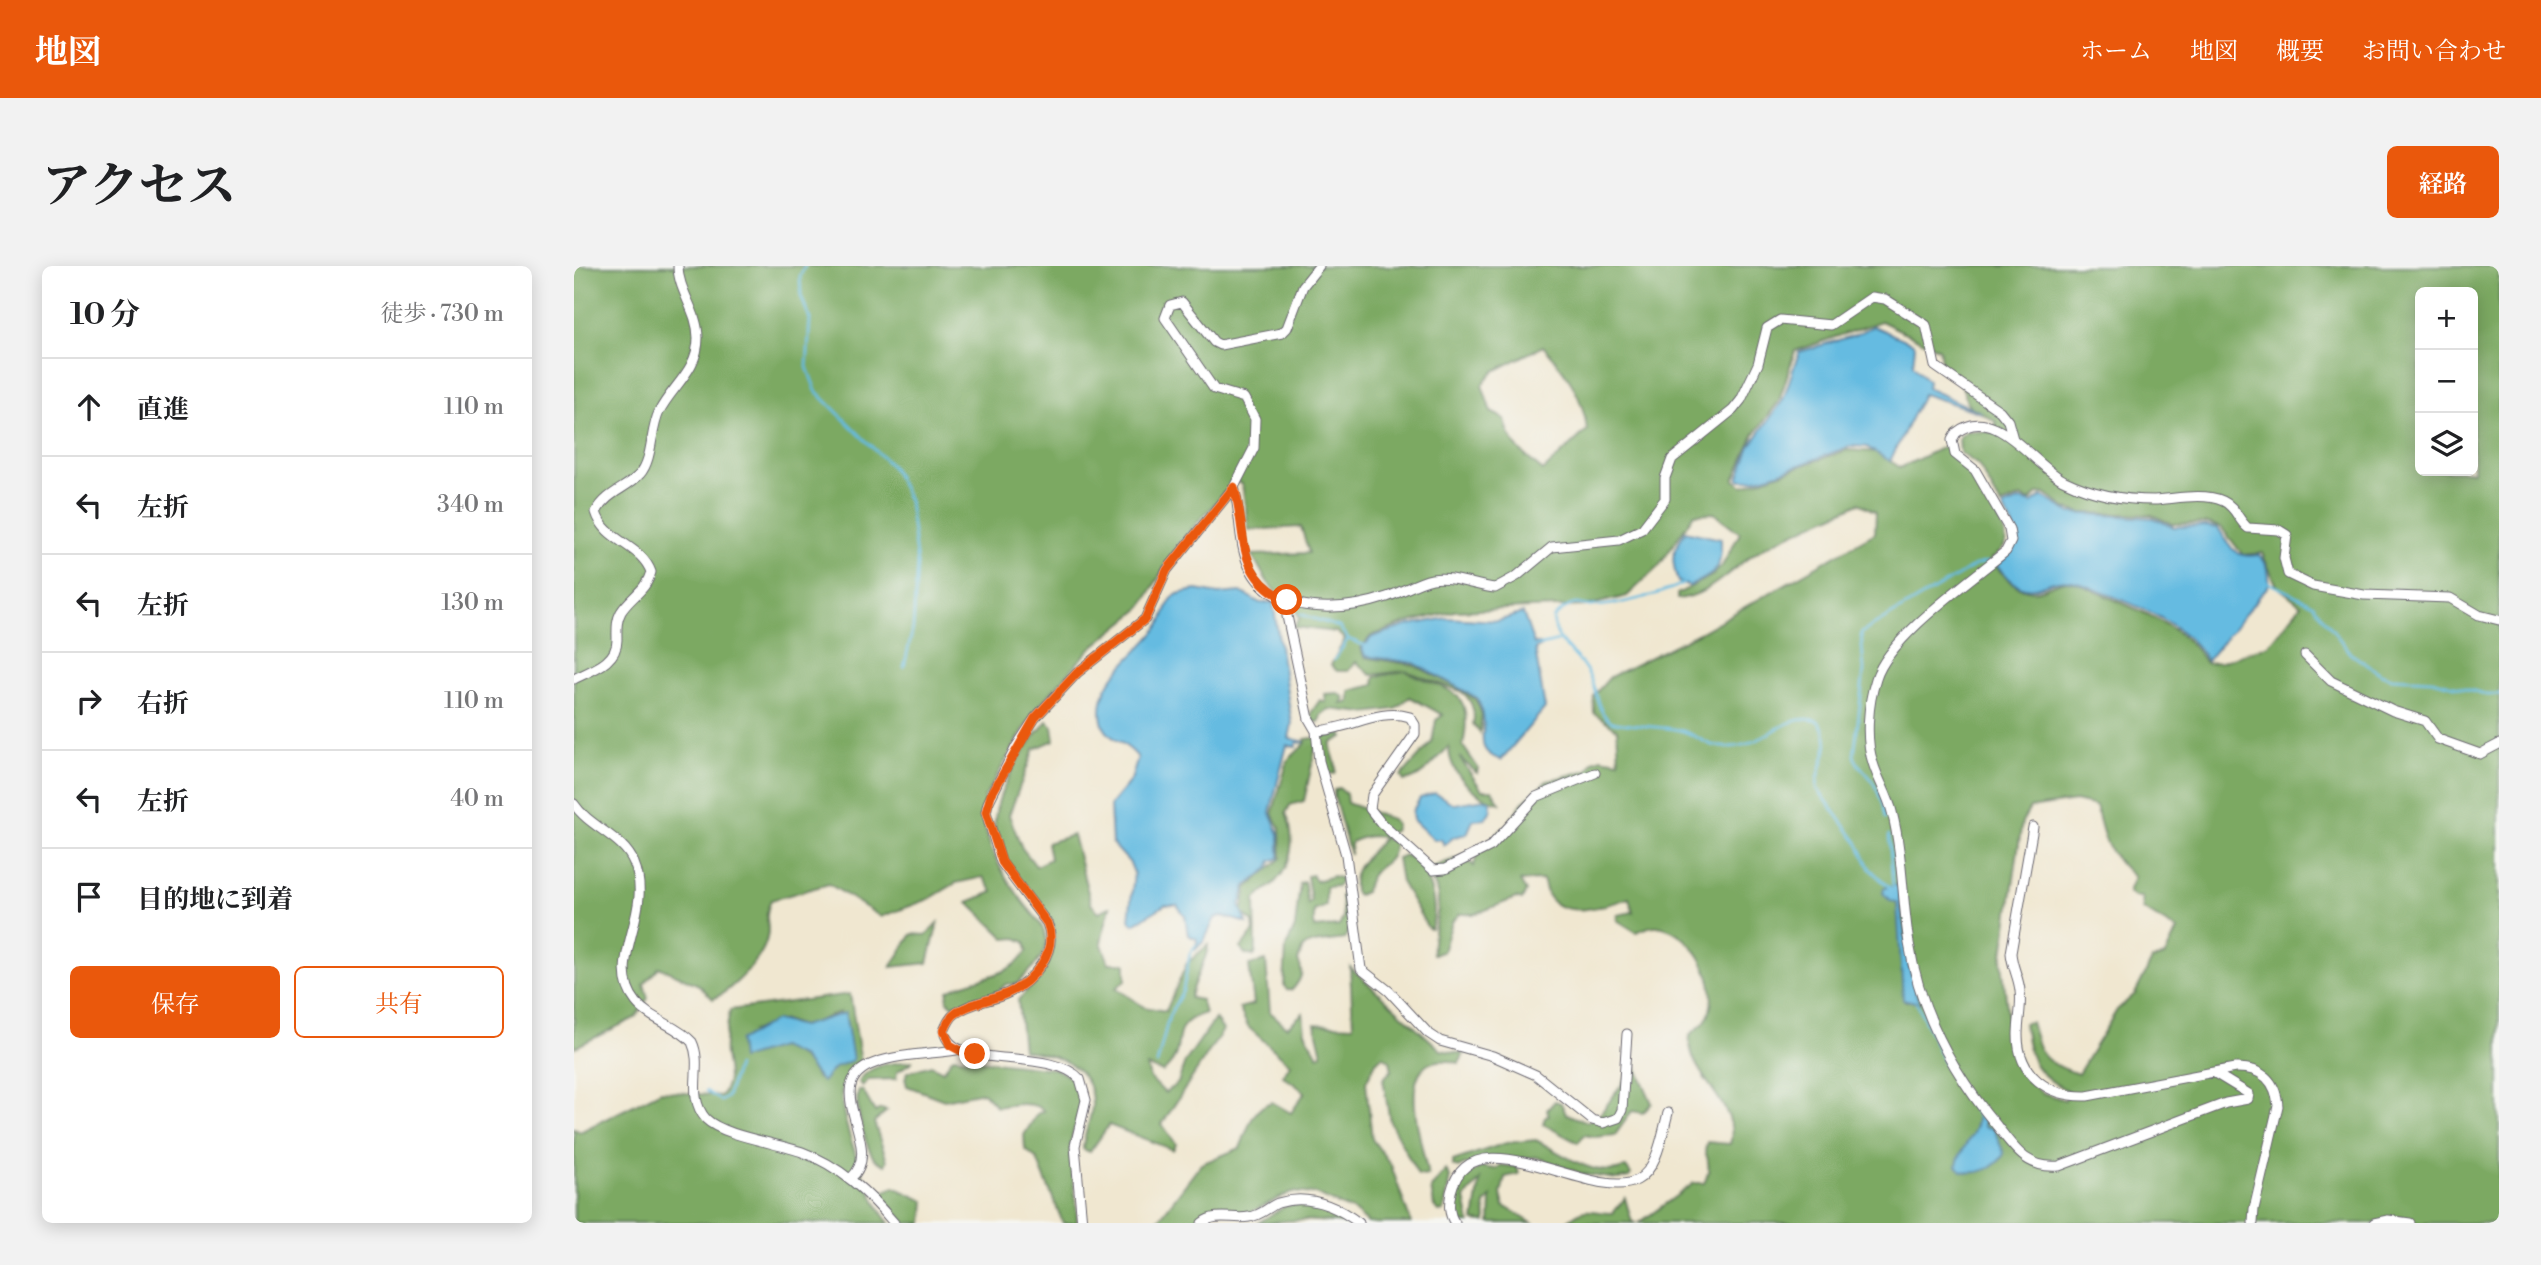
<!DOCTYPE html>
<html lang="ja">
<head>
<meta charset="utf-8">
<style>
  :root { --surface:#fff; --page:#f2f2f2; --text:#202124; --muted:#757577; --line:#e0e0e0; --accent:#ea580c }
  body { margin:0; font-family:"Libre Bodoni","Noto Serif JP",serif; background:var(--page); color:var(--text) }
  .controls { position:absolute; right:21px; top:21px; display:grid; overflow:hidden; border-radius:10px; box-shadow:0 4px 18px #0003 }
  .controls button { width:63px; height:63px; display:grid; place-items:center; padding:0; border:0; border-bottom:2px solid var(--line); background:var(--surface); color:var(--text); font:35px sans-serif }
  .stop { position:absolute; width:21px; height:21px; margin:-16px; border:5px solid #ea580c; border-radius:50%; background:#fff }
  .stop.end { background:#ea580c; border-color:#fff; box-shadow:0 2px 7px #0008 }
  .list { margin:0; padding:0; list-style:none }
  h2 { display:flex; justify-content:space-between; align-items:center; height:91px; margin:0; padding:0 28px; font-size:30px }
  h2 small { font-size:23px; font-weight:400; color:var(--muted) }
  .list li { display:grid; grid-template-columns:46px 1fr auto; gap:21px; align-items:center; box-sizing:border-box; height:98px; padding:0 28px; border-top:2px solid var(--line) }
  .list b { display:block; font-size:26px; white-space:nowrap }
  .list em { font-size:23px; font-style:normal; color:var(--muted) }
  .actions { display:flex; gap:14px; padding:21px 28px }
  .actions a { flex:1; padding:16px 0; border:2px solid var(--accent); border-radius:10px; text-align:center; font-size:24px; color:var(--accent) }
  .actions .main { background:var(--accent); color:#fff }
  .icon { flex:none; width:38px; height:38px; fill:none; stroke:currentColor; stroke-width:2; stroke-linecap:round; stroke-linejoin:round }
  .map { position:relative; flex:none; width:1925px; height:957px; overflow:hidden; border-radius:10px }
  header { display:flex; align-items:center; gap:42px; box-sizing:border-box; height:98px; padding:0 35px; background:var(--accent); color:#fff }
  header strong { font-size:33px }
  nav { display:flex; gap:38px; margin-inline-start:auto; font-size:24px }
  .intro { display:flex; align-items:center; justify-content:space-between; box-sizing:border-box; height:168px; padding:0 42px }
  h1 { margin:0; font-size:49px }
  .button { padding:18px 32px; border-radius:10px; background:var(--accent); color:#fff; font-size:24px; font-weight:700 }
  main { display:flex; gap:42px; padding:0 42px }
  aside { flex:1; background:var(--surface); border-radius:10px; box-shadow:0 4px 18px #0003 }
  .map>svg:first-child { display:block }
  .forest { fill:#7ba962; stroke:#4e664e; stroke-width:2; fill-rule:evenodd }
  .water { fill:#65bbe1; stroke:#446e8e; stroke-width:2 }
  .lines { fill:none; stroke-linecap:round; stroke-linejoin:round }
  .stream { stroke:#65bbe1; stroke-width:2.5 }
  .minor-casing { stroke:#6a676f; stroke-width:11 }
  .minor { stroke:#fff; stroke-width:9 }
  .route { stroke:#ea580c; stroke-width:9 }
</style>
</head>
<body>
<header>
<strong>地図</strong>
<nav><a>ホーム</a><a>地図</a><a>概要</a><a>お問い合わせ</a></nav>
</header>
<div class="intro"><h1>アクセス</h1><a class="button">経路</a></div>
<main>
<aside>
<h2>10 分<small>徒歩 · 730 m</small></h2>
<ul class="list">
<li><svg class="icon" aria-label="ahead" viewBox="0 0 24 24"><path d="M12 20V5M6 11l6-6 6 6"/></svg><div><b>直進</b></div><em>110 m</em></li>
<li><svg class="icon" aria-label="left" viewBox="0 0 24 24"><path d="M17 20v-9H6M10 6l-5 5 5 5"/></svg><div><b>左折</b></div><em>340 m</em></li>
<li><svg class="icon" aria-label="left" viewBox="0 0 24 24"><path d="M17 20v-9H6M10 6l-5 5 5 5"/></svg><div><b>左折</b></div><em>130 m</em></li>
<li><svg class="icon" aria-label="right" viewBox="0 0 24 24"><path d="M7 20v-9h11M14 6l5 5-5 5"/></svg><div><b>右折</b></div><em>110 m</em></li>
<li><svg class="icon" aria-label="left" viewBox="0 0 24 24"><path d="M17 20v-9H6M10 6l-5 5 5 5"/></svg><div><b>左折</b></div><em>40 m</em></li>
<li><svg class="icon" aria-label="arrive" viewBox="0 0 24 24"><path d="M6 21V4h12l-3 4 3 4H6"/></svg><div><b>目的地に到着</b></div></li>
</ul>
<div class="actions"><a class="main">保存</a><a>共有</a></div>
</aside>
<div class="map">
<svg width="1925" height="957" viewBox="0 0 1925 957">
  <rect width="100%" height="100%" fill="#f6f6f2"/>
  <filter id="ink" filterUnits="userSpaceOnUse"><feTurbulence type="fractalNoise" baseFrequency=".0143" numOctaves="2"/><feDisplacementMap in="SourceGraphic" scale="14" xChannelSelector="R" yChannelSelector="G"/><feConvolveMatrix kernelMatrix="1 2 1 2 8 2 1 2 1" color-interpolation-filters="sRGB"/></filter>
  <filter id="wash" filterUnits="userSpaceOnUse"><feTurbulence type="fractalNoise" baseFrequency=".00686" numOctaves="4" result="noise"/><feDisplacementMap in="SourceGraphic" scale="28" xChannelSelector="R" yChannelSelector="G"/><feGaussianBlur stdDeviation="1.57" result="paint"/><feColorMatrix in="noise" values="0 0 0 0 0 0 0 0 0 0 0 0 0 0 0 0 0 1.4 0 .05"/><feComposite in="paint" operator="in"/></filter>
  <g filter="url(#wash)">
    <rect width="100%" height="100%" fill="#f0e7d0"/>
    <path class="forest" d="M0 0H1925V957H1065L1120 917H1130C1136 906 1136 896 1131 885L1133 876 1156 878C1168 838 1111 809 1116 769 1120 764 1129 760 1132 754 1151 721 1120 664 1083 660 1075 659 1069 664 1062 666L1043 654V649L1059 646 1055 632C1034 639 990 655 974 630 972 626 971 619 969 614L946 615 952 625 948 634 942 632 901 648H886L878 656 869 686 859 688C856 658 874 640 856 609L861 600 889 590 900 600 904 583 931 561 949 536 973 515 1014 504 1019 495 1027 492 1045 495 1043 463 1020 447 1019 430 1036 411 1125 367 1301 267 1302 246 1285 237C1254 252 1221 265 1191 281 1161 297 1138 330 1103 333V328L1139 309 1148 300 1166 267 1140 247 1120 248 1085 300 1053 330 1012 340 881 345 832 357 797 370 787 382 790 391 840 399 885 422 902 434 908 448 906 467 899 458C902 445 897 432 886 425L832 405C874 427 901 419 889 480L904 502 903 507 885 491 908 524H918L926 537C902 532 874 507 875 480 864 492 847 514 830 515L827 510 858 476 862 454 869 449 836 431 821 443 791 447 755 443 747 449 745 456H739L737 447 746 434 752 436 751 428 764 427 771 432 768 438 776 436V425L800 419 801 411 831 405 797 409 782 396 774 405H763L757 399 771 373 762 366 720 361 726 352C718 334 706 331 696 319 689 310 684 298 678 289L735 287 727 261 675 264 668 218 661 215 604 278 567 342 516 383 461 444 410 532C405 571 427 607 450 637 458 648 471 659 472 674 472 692 454 707 442 718H432C419 732 397 738 378 739L373 734 374 725C402 709 435 714 453 685L451 676 442 672 432 673 394 636 419 626 409 611 382 617 355 633 307 651 255 618 197 634C188 655 197 656 193 672 189 693 158 724 139 733L125 719 85 701 70 718 74 732 61 752 0 782ZM1846 26H1899V205H1846ZM1307 55 1365 83 1368 102 1386 114 1394 139 1422 156 1418 166 1393 165 1385 171 1386 187 1404 199 1427 239 1447 231 1456 235 1465 227 1471 228 1493 243 1508 247 1578 249 1598 258 1634 257 1647 261 1669 289 1688 287 1703 320 1727 339 1695 379 1647 396 1632 397C1610 360 1568 346 1530 329 1519 325 1506 316 1495 315 1486 315 1476 320 1468 323 1446 331 1430 309 1416 294 1421 290 1428 285 1431 279 1437 267 1406 218 1398 206 1391 196 1379 190 1371 180L1326 202 1306 186 1273 184 1169 220 1160 214 1180 169 1205 135 1221 85ZM969 80C992 106 1009 129 1013 164L969 205C950 189 935 178 931 153L917 146 908 119 920 105ZM1501 535 1522 540C1530 575 1533 587 1560 611L1554 626 1560 631H1568L1569 643 1603 664 1591 690 1578 694 1561 728 1543 744 1504 808C1468 795 1467 792 1457 756L1450 757C1454 793 1461 808 1494 825L1491 834 1469 827 1450 811 1435 761 1428 695 1448 556 1456 542ZM1324 620 1339 719 1340 735H1331L1323 636 1310 622Z
      M473 455 479 460 481 474 460 483 435 549 448 582 462 600 476 593 473 577 499 569 517 638 525 646 536 641 527 676 535 697H552V714L542 722 570 741 592 745 613 697 634 679C633 696 619 712 616 732L627 734 631 747C588 761 618 781 589 806L573 800 576 812 591 827 604 817 611 796 641 753 649 764 588 858 602 878 599 884 535 859 516 886 509 883C509 869 517 855 518 840 519 799 483 789 449 784L444 734C469 708 482 697 480 659 468 641 452 626 440 608 434 598 426 586 423 575 411 536 450 482 473 455Z
      M768 468 769 471 757 477C756 488 765 497 761 508L753 507 750 502 752 488 742 480 730 535 716 539 712 547C721 569 720 597 702 615 695 623 687 625 681 634L682 686 680 690 671 688 667 682 680 665 679 656 668 647 673 622 707 592 706 562 698 548 714 494 732 477 731 473Z
      M765 522 772 528 773 537 818 553 822 559 820 565 808 571C798 569 787 571 777 576L776 589 760 530V524Z
      M809 572 820 576C820 599 807 595 798 609 794 614 793 621 791 626L784 629 780 626C777 598 794 592 809 572Z
      M831 589C855 600 865 640 857 663L854 662 827 616 823 592Z
      M738 609 742 615 759 610 768 613 764 620 752 621V640L740 645V662L765 660 769 652 767 629 771 626 774 627 777 659 771 673 739 677 729 681 724 695C731 707 726 715 718 724H713L710 720 712 681 721 661 726 617 730 616 734 638 737 635 733 610Z
      M364 657 354 697 317 701 338 668 352 669Z
      M692 695 696 746 713 761 729 747 731 766 744 790 748 788 741 758 779 760 776 701 867 784 890 788 885 797C814 779 848 873 854 910L844 909 816 856 809 813 818 804 816 795 809 790 802 796 792 816 798 873 817 899 837 957H794L780 945 741 928 717 926 673 948 636 944 620 957H582L627 898 666 882C674 864 677 842 698 836L717 847 731 826 709 810 716 798 674 761 665 742 680 738 675 699Z
      M276 728 287 796C281 804 269 814 268 823 264 850 297 937 315 957H0V862L6 866 87 825 147 830C158 813 153 807 151 789 149 775 154 758 156 744ZM266 746 269 797 243 813C234 787 201 778 178 765L210 754 228 760 237 758Z
      M1056 787 1078 837 1069 847 1058 845 1041 869 1021 871 1010 869 1004 877 969 858 971 851 975 849 973 844 981 835 987 837 992 848 1013 856 1027 847 1048 818 1055 806Z
      M379 791 481 803C532 826 495 851 496 886 497 910 504 933 503 957H489L463 893 451 883 450 869 463 848 470 845C460 834 437 839 423 841L409 826 370 834 333 820 331 812 334 806 357 799 369 805Z
      M339 795 323 806 322 813 294 814 289 820 285 816C295 797 320 797 339 795Z
      M285 824 289 825 301 846 307 843 313 845 300 856 313 895 311 899C308 897 304 896 301 893 292 884 279 835 285 824Z
      M962 874C987 887 1024 915 1052 901L1057 908 1055 911 1043 913 1008 908 962 891 890 899 884 902 879 900V895L932 877Z
      M927 899 943 901 945 908 931 911 927 928 930 940 958 957H916L917 931 911 938 912 956 900 955 906 914 891 932 896 957H883C875 931 884 914 907 901L922 903Z
      M872 904 876 911 870 945 865 946 860 940 857 922Z
      M320 921 351 935 349 957H332L305 928Z
      M1051 932 1058 956 1062 957H991C1015 937 1013 947 1039 947Z
      M727 938 741 939 777 957 727 954 683 957 712 940Z"/>
    <path class="water" d="M1299 60 1339 77 1341 80 1339 99 1354 115 1353 122 1408 147 1349 128 1316 195 1293 181 1279 180C1256 185 1181 221 1164 213L1176 180 1209 134 1225 86 1281 69Z
      M1468 230 1497 247 1579 252 1600 261 1632 260 1644 262C1659 282 1658 293 1685 289 1693 296 1697 310 1694 320L1633 395C1607 350 1548 335 1503 316 1467 306 1460 346 1423 299L1437 287 1443 269 1429 241 1446 234 1458 237Z
      M1111 265 1147 273C1148 305 1143 306 1116 320L1104 316C1096 290 1098 288 1111 265Z
      M623 324 644 328 667 326 686 337 699 336 718 458 715 472 731 476 722 477V481L713 479 696 546 705 568V592L697 595 694 603 672 620 666 640 673 657 648 650 641 652 630 675 622 683 623 673 614 669 611 650 603 639H591L560 658 555 654 560 607 556 597 538 577 536 539 557 514 564 492C555 476 532 475 528 455 519 411 569 388 587 357 592 348 593 335 602 329 608 326 617 325 623 324Z
      M949 347 960 378H965L966 381 961 383 971 442 927 494C898 484 913 468 909 448 908 443 905 437 903 432L840 397 791 390 788 382 798 371 835 359 873 352 924 355Z
      M861 527 880 538 912 533 916 534 917 544 911 553 899 554 893 568 880 571 870 579 867 573 860 574 839 554 838 546 846 532Z
      M1324 619 1335 700 1345 737 1329 733 1323 636 1316 635 1309 627 1310 622Z
      M271 747 279 794 260 802 248 816 227 790 206 781 167 793 165 775 202 754 228 760Z
      M1409 851 1410 860 1420 863 1430 888C1422 902 1403 910 1388 905L1383 900C1384 883 1404 868 1403 852Z"/>
    <g class="lines">
      <path class="stream" d="M231 0 226 10 227 30 236 53 233 101 242 125 318 201 335 235 343 298 339 362 330 401
        M1693 316 1739 338 1776 387 1807 408 1818 412 1858 414 1911 428H1925
        M1110 317C1089 328 1042 340 1019 340 1013 341 1007 338 1002 338 994 339 984 347 979 353 984 385 1001 382 1015 409 1023 423 1022 447 1037 455 1044 459 1090 461 1100 463 1129 467 1128 486 1165 480 1193 476 1213 446 1244 455 1264 479 1243 497 1243 522L1283 576 1296 603 1317 623
        M726 348 765 361 774 373 792 380
        M964 380 984 375
        M760 394 774 373
        M1311 552C1309 539 1305 525 1297 513 1291 504 1284 501 1280 490L1290 404 1287 367 1402 299 1413 296
        M1315 569 1319 621
        M1343 737 1372 801 1406 853
        M583 798 595 750 609 724 616 687 622 679
        M132 825 147 835 153 831 163 800"/>
    </g>
  </g>
  <g filter="url(#ink)">
    <g class="lines">
      <g class="minor-casing">
        <path id="minor" d="M660 221C667 247 664 281 677 304 702 351 771 345 813 331 828 326 843 316 858 313 878 309 901 320 921 322L943 310 978 281 1045 274 1068 263 1091 233V212L1098 193 1159 144 1167 134 1184 98 1193 62 1206 54 1257 59 1298 31 1311 33 1352 59 1361 100 1426 145 1434 155 1439 173
          M713 334V350L735 453 742 465 745 495 772 589 787 703 815 725 854 767 866 775 919 790 962 809 1018 854 1029 857 1044 852 1048 844 1053 768
          M1731 389 1757 415 1819 445 1851 455 1864 473 1906 488 1925 478
          M0 413C17 404 43 397 43 374 43 364 42 355 47 346 56 331 72 325 77 306 67 278 31 276 22 246 33 226 52 223 66 208 79 193 76 165 85 146 98 120 124 104 124 72 124 45 104 25 104 0
          M742 465C774 464 805 441 836 451L841 459V468L798 529 796 543 807 557 859 604 871 603 917 580 962 531 1021 507
          M0 538C15 561 50 571 60 597 81 647 30 696 62 736 76 754 103 759 118 776 130 801 111 829 132 853 149 870 204 877 228 886 266 900 294 926 320 957
          M1459 561 1437 687C1438 701 1445 712 1446 725 1448 739 1444 754 1444 769 1444 810 1475 831 1513 830L1661 802C1687 801 1702 814 1704 840L1680 943 1679 957
          M1639 806 1675 828 1674 833 1652 837 1485 900C1453 903 1441 883 1423 860 1378 806 1346 747 1335 677 1328 634 1329 589 1318 546 1314 529 1304 514 1299 497 1291 473 1294 437 1302 413 1315 371 1396 315 1432 285L1437 275 1435 263 1401 204 1381 188 1378 174 1382 167C1421 135 1460 201 1491 215 1518 228 1549 234 1580 234 1601 233 1629 226 1649 235 1662 241 1664 254 1674 262L1705 264 1713 269 1710 292 1714 308 1739 320 1790 329 1876 332 1905 349 1925 354
          M277 912C313 880 241 818 301 797 325 788 356 788 382 784
          M508 957 501 880 512 834 506 813C475 780 378 806 370 765 373 758 376 751 382 747 397 736 417 735 434 727 459 716 485 685 473 657L427 596 412 546 414 537 442 481 461 452 503 407 571 353 593 304 660 221 680 182 681 153 670 132 640 123 591 52 596 39 608 36 640 76 646 79 708 67 713 62 729 20 745 0
          M628 957C642 946 660 954 675 951 687 950 694 941 704 937 733 928 761 939 785 957
          M881 957C874 948 875 937 877 926 897 845 1019 938 1063 914 1084 903 1088 868 1094 847
          M1800 957 1814 954 1836 957"/>
      </g>
      <use href="#minor" class="minor"/>
    </g>
  </g>
  <g class="lines" filter="url(#ink)">
    <path class="route" d="M401 788 391 787 376 779 370 765C373 758 376 751 382 747 397 736 417 735 434 727 459 716 485 685 473 657L428 596 412 546 417 529 461 452 503 407 571 353 593 304 660 221C674 269 660 309 713 334"/>
  </g>
</svg>
<div class="controls">
<button>+</button>
<button>−</button>
<button><svg class="icon" aria-label="layers" viewBox="0 0 24 24"><path d="M12 4l9 5-9 5-9-5zM3 14l9 5 9-5"/></svg></button>
</div>
<div class="stop" style="left:713px;top:334px"></div>
<div class="stop end" style="left:401px;top:788px"></div>
</div>
</main>
</body>
</html>
